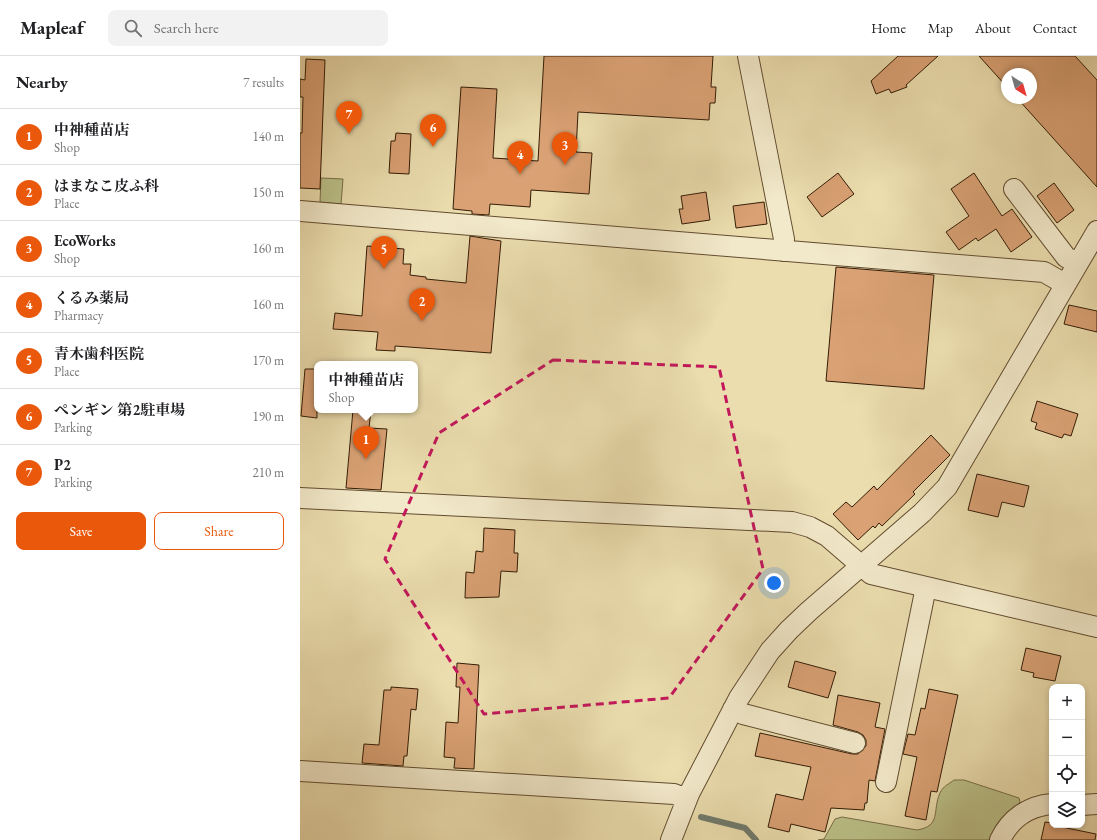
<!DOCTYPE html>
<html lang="en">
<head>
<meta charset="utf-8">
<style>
  :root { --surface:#fff; --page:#f2f2f2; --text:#202124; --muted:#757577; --line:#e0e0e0; --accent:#ea580c }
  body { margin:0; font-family:"EB Garamond","Noto Serif JP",serif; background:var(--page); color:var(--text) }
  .controls { position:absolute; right:12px; bottom:12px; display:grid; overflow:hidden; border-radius:8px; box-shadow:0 2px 6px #0003 }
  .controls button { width:36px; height:36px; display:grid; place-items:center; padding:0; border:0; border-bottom:1px solid var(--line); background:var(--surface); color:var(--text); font:20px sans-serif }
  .compass { position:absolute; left:701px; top:12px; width:36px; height:36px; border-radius:50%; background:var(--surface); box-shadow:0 2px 6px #0003; rotate:143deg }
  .you { position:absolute; left:474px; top:527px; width:14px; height:14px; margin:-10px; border:3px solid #fff; border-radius:50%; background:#1a73e8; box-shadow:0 0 0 6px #1a73e833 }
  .badge { display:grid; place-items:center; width:26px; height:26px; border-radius:50%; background:var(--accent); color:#fff; font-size:13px; font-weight:700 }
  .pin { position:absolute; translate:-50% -33px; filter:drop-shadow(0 1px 2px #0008) }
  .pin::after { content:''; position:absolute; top:21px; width:14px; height:12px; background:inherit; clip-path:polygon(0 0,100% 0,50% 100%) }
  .popup { position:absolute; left:14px; top:305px; width:104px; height:52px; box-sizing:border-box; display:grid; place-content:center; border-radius:8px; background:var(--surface); filter:drop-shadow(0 1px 3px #0005); font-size:13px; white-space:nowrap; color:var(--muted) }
  .popup b { font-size:15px; color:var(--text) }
  .popup::after { content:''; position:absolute; left:50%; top:100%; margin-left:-8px; border:8px solid transparent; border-top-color:var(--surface) }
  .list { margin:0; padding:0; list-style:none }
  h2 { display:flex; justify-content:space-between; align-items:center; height:52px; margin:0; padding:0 16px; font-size:17px }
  h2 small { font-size:13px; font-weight:400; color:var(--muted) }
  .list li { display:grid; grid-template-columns:26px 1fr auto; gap:12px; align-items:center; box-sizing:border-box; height:56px; padding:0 16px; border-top:1px solid var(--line) }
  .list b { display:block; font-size:15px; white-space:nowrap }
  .list p { margin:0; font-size:13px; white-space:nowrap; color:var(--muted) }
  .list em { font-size:13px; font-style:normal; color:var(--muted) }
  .actions { display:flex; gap:8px; padding:12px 16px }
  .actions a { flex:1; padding:9px 0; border:1px solid var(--accent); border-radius:8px; text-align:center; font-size:14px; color:var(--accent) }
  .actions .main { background:var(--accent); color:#fff }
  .icon { flex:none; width:22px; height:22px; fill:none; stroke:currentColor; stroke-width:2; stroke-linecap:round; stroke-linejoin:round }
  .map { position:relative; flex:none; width:797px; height:784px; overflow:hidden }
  header { display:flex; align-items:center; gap:24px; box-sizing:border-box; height:56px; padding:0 20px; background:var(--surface); border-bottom:1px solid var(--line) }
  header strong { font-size:19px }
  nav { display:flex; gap:22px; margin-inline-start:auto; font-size:14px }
  .search { width:280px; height:36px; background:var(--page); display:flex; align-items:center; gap:10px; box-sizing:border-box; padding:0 14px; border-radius:8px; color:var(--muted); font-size:15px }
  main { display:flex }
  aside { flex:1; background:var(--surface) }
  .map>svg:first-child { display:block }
  .green { fill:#bbc088; stroke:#786e47 }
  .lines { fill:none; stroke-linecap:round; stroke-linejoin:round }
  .stream { stroke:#717b6d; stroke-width:6 }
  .building { fill:#d9a174; stroke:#341c06 }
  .minor-casing { stroke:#624c30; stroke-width:22 }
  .minor { stroke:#f2e9ca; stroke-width:20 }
  .marked { fill:none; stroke:#c2185b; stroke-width:3; stroke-dasharray:8 5; stroke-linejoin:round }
</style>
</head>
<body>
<header>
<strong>Mapleaf</strong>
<div class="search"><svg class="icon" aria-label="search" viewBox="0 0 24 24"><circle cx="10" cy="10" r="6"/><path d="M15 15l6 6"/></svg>Search here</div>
<nav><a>Home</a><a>Map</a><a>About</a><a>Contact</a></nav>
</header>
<main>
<aside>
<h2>Nearby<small>7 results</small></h2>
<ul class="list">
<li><span class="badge">1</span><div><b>中神種苗店</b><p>Shop</p></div><em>140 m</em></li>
<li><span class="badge">2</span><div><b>はまなこ皮ふ科</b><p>Place</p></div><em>150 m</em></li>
<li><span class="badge">3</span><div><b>EcoWorks</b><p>Shop</p></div><em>160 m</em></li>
<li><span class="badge">4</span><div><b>くるみ薬局</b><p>Pharmacy</p></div><em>160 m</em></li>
<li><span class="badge">5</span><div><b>青木歯科医院</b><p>Place</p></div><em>170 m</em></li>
<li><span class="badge">6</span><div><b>ペンギン 第2駐車場</b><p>Parking</p></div><em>190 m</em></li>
<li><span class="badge">7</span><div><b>P2</b><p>Parking</p></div><em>210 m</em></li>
</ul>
<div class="actions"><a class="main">Save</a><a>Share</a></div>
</aside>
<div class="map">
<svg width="797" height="784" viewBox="0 0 797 784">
  <rect width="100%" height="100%" fill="#ebddae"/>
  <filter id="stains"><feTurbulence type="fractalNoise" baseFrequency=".005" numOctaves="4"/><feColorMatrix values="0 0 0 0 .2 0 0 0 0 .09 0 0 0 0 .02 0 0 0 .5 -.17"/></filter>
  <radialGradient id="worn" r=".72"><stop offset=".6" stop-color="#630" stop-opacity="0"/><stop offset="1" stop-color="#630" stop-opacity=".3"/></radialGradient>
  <path class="green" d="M21 122 43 123 41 148 20 146Z
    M654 724H664L719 742 720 746 691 784H518L524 783 535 763 542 761 617 774C642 770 632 754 640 737 643 730 649 728 654 724Z"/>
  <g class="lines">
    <path class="stream" d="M401 761 445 772 456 784"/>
  </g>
  <path class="building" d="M244 0H413L411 31H416L415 47H410L409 64 278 56 276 96 292 97 289 138 231 134 230 151 190 148 189 159 172 158V155L153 153 161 31 197 33 193 102 238 105Z
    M598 0H638L606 29 607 31 591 37 589 33 576 38 571 25Z
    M679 0H775L797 24V131L717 42H731V18H707V31Z
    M6 3 25 4 20 133 0 132V77H2L3 41H0V23L5 24Z
    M96 77 111 78 109 118 89 117 91 85H95Z
    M538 117 554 138 522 161 507 141Z
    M674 117 702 160 712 153 732 181 711 196 696 173 678 185 676 182 659 194 646 176 669 160 651 133Z
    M754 127 774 154 757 167 737 140Z
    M406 136 410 164 382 168 379 153H383L381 140Z
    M464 146 467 168 436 172 433 150Z
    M170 180 201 185 191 297 95 290V295L76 294 78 276 33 273 35 257 62 260 67 190 104 193 103 208H111L110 219 126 221V223L166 227Z
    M536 211 634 219 624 333 526 325Z
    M769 249 797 255V276L764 268Z
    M5 313H17V362L1 360Z
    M737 345 778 358 771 380 764 378 762 382 735 373 737 367 731 365Z
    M53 354H71L69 372 87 373 81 434 46 432Z
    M631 379 650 399 613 436 615 438 582 470 579 467 575 472 573 470 558 484 533 458 546 446 552 451 574 430 577 434Z
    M677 418 729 430 724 451 702 446 698 461 668 454Z
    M184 472 215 474 214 497H218L217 516 201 515 199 541 165 542 166 516 174 517 176 495 183 496Z
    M726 592 761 600 755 625 733 621 734 617 721 614Z
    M495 605 536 616 528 642 488 631Z
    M157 607 179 609 174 713 154 712 155 702 144 701 146 666 158 667 160 631H156Z
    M91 631 118 633 116 654 111 653 107 700H104L103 710 62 707 64 688 79 689 84 634H91Z
    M629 633 658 639 637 736 631 735 626 764 605 760 617 701 603 698 608 678 615 679 621 652 625 653Z
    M538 639 580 647 575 671 585 673 575 725 569 724 567 747H565L564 754 531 752 525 776 491 768 489 776 468 771 476 738 503 744 511 711 455 700 460 677 552 698H558L566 690V684L563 679 558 676 533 669Z
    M745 766 752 767V769L796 778 795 784H741Z"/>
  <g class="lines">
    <g class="minor-casing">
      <path id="minor" d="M448 0 484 183 483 195
        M714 133 766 201 777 208
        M0 155 744 216 765 228
        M0 442 492 466 510 471 527 480 571 518 797 571
        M433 653 443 658 555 687
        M0 715 374 738 387 743
        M586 726 626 531
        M782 749 797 748
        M371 784 389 738 439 642 470 595 489 574 509 555 622 457 647 431 797 175
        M700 784C710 763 728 750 752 748"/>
    </g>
    <use href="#minor" class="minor"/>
  </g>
  <path class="marked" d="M253 304 419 311 463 513 369 642 184 658 85 503 139 377Z"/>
  <rect width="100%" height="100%" filter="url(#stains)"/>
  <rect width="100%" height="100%" fill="url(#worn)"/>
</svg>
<div class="controls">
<button>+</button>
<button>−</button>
<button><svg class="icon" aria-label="locate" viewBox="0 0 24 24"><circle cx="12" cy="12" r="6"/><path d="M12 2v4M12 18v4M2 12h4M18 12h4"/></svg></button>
<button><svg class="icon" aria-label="layers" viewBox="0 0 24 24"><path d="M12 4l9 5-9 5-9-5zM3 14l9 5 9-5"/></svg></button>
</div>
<svg class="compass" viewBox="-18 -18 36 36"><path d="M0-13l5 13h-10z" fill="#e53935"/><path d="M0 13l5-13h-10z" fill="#757577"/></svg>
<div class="you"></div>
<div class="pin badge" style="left:66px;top:403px">1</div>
<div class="popup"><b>中神種苗店</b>Shop</div>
<div class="pin badge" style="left:122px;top:265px">2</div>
<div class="pin badge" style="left:265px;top:109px">3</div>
<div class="pin badge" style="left:220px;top:118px">4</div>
<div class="pin badge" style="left:84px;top:213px">5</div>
<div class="pin badge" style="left:133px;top:91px">6</div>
<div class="pin badge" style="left:49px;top:78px">7</div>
</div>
</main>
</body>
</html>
